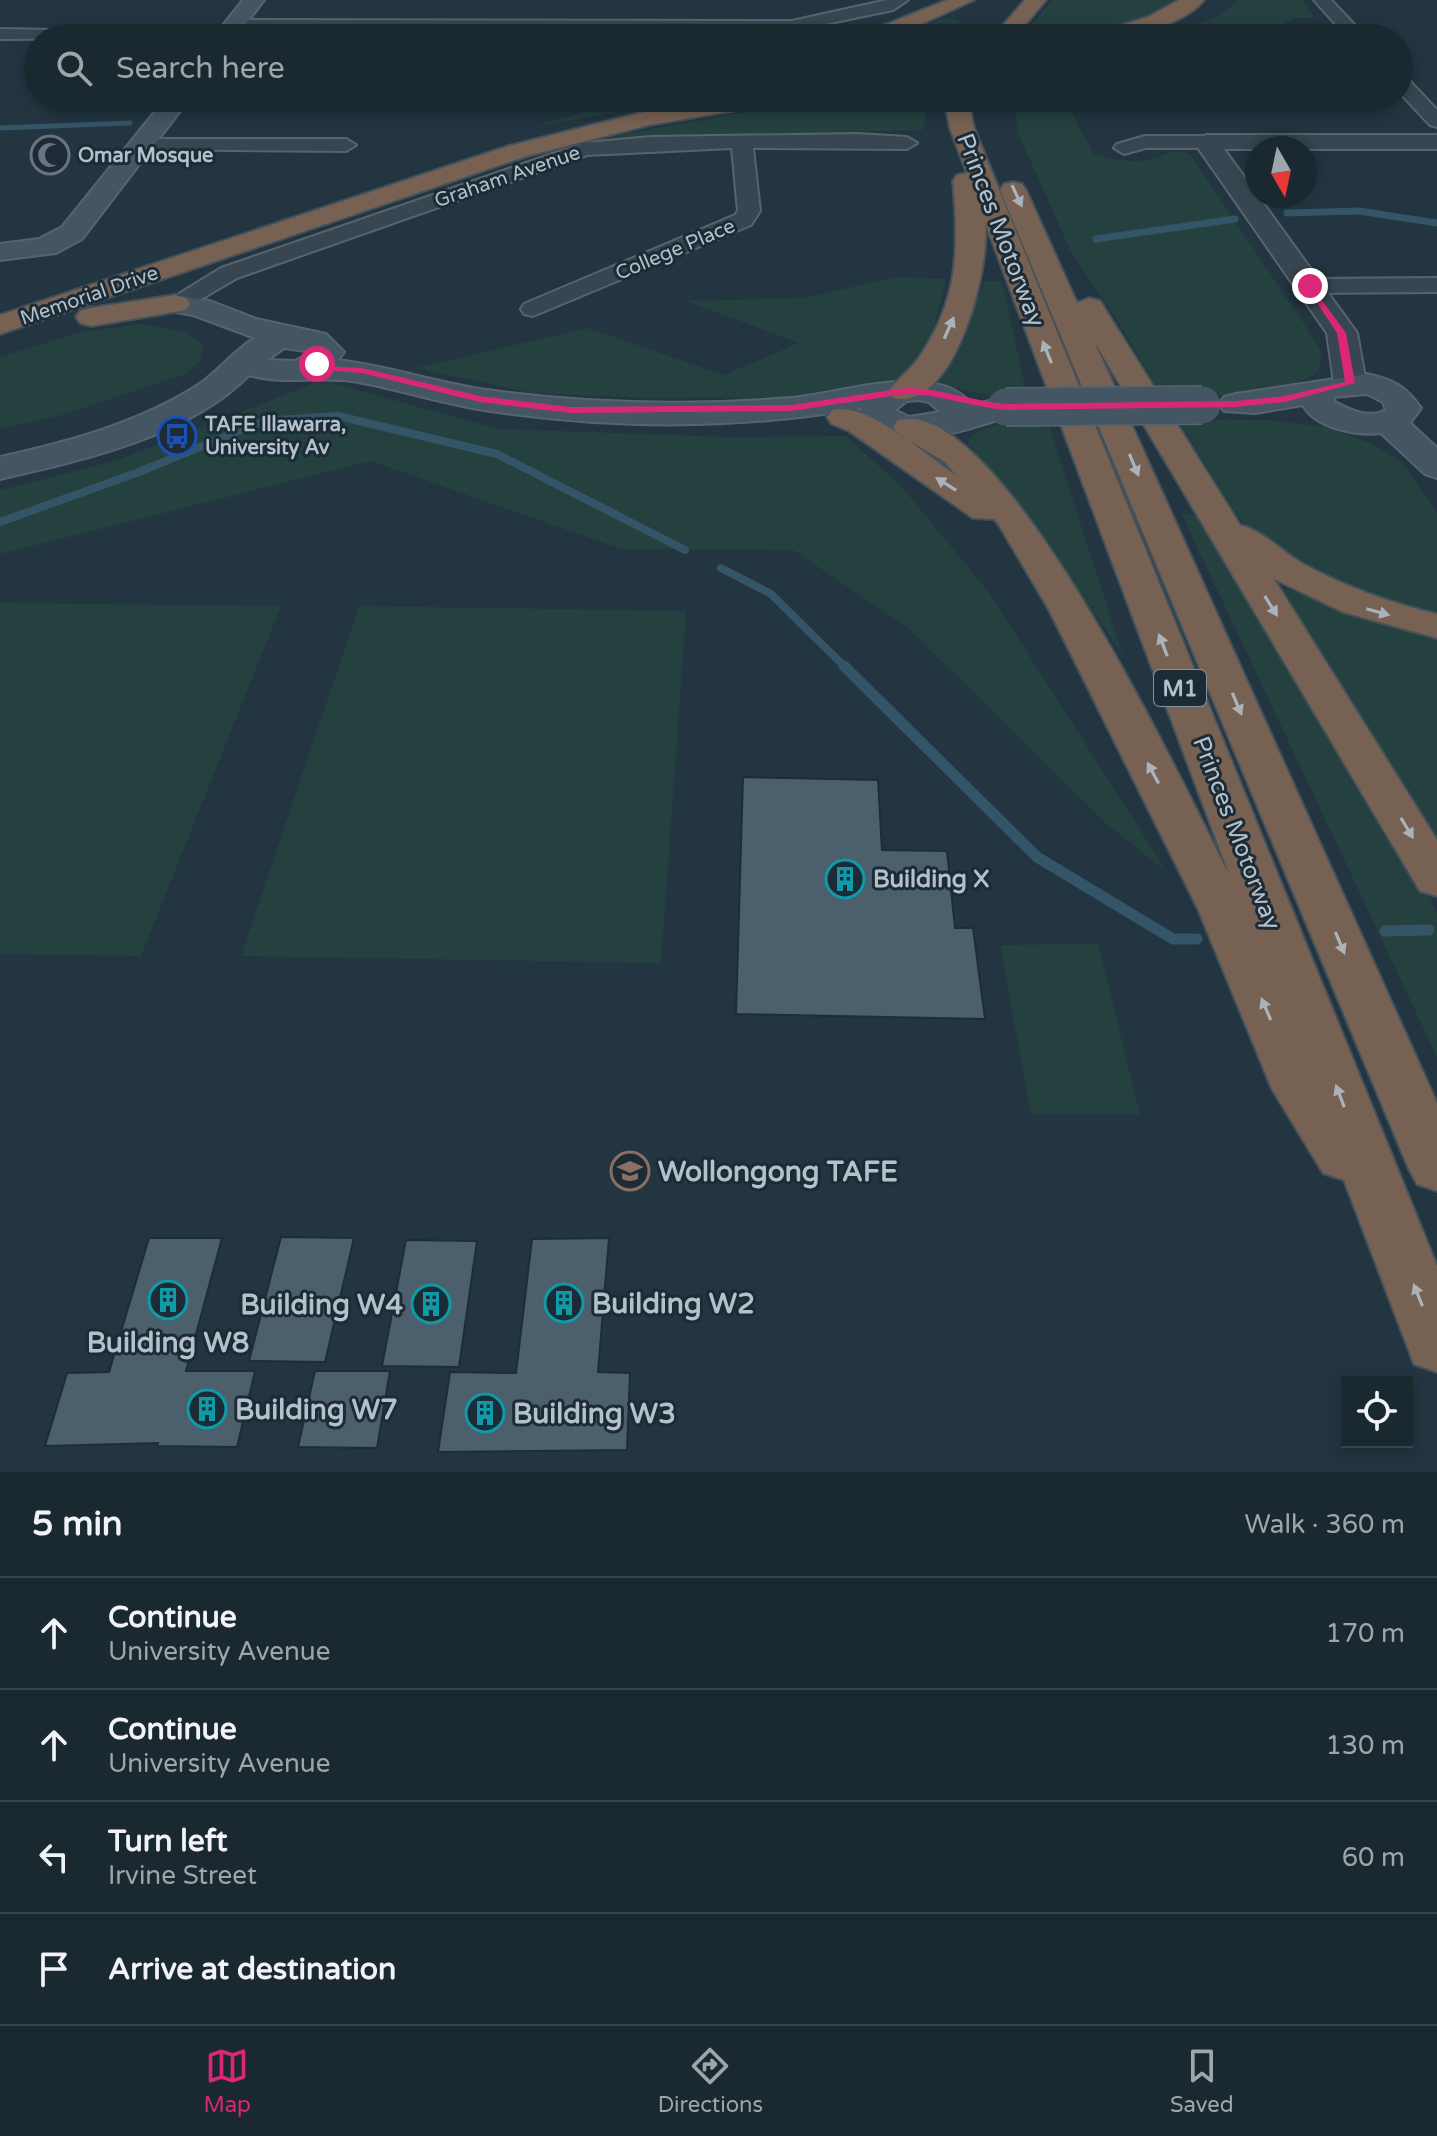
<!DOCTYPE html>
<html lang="en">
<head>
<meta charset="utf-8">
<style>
  :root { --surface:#1a2830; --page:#233038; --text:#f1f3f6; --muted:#9fa6ab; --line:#38444c; --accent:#db2777 }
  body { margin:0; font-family:"Varela Round",sans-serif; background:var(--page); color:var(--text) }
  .controls { position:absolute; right:24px; bottom:24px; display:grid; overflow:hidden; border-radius:0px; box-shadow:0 4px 12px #0003 }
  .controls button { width:72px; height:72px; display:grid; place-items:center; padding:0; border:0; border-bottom:2px solid var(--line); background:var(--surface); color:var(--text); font:40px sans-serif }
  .compass { position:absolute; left:1245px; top:136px; width:72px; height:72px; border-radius:50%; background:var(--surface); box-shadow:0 4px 12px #0003; rotate:171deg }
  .stop { position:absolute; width:24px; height:24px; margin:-18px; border:6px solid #db2777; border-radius:50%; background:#fff }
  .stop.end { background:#db2777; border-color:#fff; box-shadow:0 2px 8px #0008 }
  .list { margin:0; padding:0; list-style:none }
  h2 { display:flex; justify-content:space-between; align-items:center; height:104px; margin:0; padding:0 32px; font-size:34px }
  h2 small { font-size:26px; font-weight:400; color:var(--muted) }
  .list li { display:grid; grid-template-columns:52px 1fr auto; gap:24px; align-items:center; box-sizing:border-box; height:112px; padding:0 32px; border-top:2px solid var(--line) }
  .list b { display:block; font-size:30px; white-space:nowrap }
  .list p { margin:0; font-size:26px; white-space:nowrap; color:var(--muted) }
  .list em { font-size:26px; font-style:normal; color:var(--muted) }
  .icon { flex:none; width:44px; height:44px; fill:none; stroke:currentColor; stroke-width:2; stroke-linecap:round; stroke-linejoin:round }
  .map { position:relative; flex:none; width:1437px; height:1472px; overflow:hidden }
  .search { position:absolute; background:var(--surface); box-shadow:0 4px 12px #0003; left:24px; right:24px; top:24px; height:88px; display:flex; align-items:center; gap:20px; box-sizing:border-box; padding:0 28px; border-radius:44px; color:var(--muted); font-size:30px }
  .sheet { height:552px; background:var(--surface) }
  nav { display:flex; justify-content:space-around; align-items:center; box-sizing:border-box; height:112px; border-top:2px solid var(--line); background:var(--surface); font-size:22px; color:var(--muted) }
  nav a { display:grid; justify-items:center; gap:4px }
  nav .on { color:var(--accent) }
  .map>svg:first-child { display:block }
  .green { fill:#24413f }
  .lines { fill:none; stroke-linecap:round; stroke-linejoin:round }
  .stream-far3 { stroke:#345568; stroke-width:5 }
  .stream-far2 { stroke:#345568; stroke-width:7 }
  .stream-far1 { stroke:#345568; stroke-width:8 }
  .stream { stroke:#345568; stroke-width:11 }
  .building { fill:#4b5f6c; stroke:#1e2d37; stroke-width:2 }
  .minor-casing { stroke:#55646e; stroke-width:4 }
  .tertiary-casing { stroke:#55646e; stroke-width:4 }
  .secondary-casing { stroke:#55646e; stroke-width:4 }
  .motorway-casing { stroke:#42515b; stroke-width:4 }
  .minor { fill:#374650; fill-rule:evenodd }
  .tertiary { fill:#374650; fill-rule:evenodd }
  .secondary { fill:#445663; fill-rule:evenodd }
  .motorway { fill:#776153; fill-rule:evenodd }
  .secondary-bridge-casing { stroke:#55646e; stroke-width:40; stroke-linecap:butt }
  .secondary-bridge { stroke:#445663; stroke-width:37 }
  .oneway { fill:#aab3b9 }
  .route { fill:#db2777 }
  .labels { text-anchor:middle; stroke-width:6; stroke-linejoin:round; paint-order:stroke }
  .far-poi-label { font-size:20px; font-weight:bold; fill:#b3c1cb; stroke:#1c2b35; text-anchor:start }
  .far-street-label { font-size:20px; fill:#b3c1cb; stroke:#1c2b35 }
  .shield { fill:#1c2b35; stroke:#86949e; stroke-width:2 }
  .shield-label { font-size:22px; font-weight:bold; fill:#b3c1cb }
  .street-label { font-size:24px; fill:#b3c1cb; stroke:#1c2b35 }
  .poi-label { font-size:24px; font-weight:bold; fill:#b3c1cb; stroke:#1c2b35; text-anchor:start }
  .near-poi-label { font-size:28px; font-weight:bold; fill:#b3c1cb; stroke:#1c2b35; text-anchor:start }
</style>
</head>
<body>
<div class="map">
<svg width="1437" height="1472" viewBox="0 0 1437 1472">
  <rect width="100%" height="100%" fill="#223540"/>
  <path class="green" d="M1052 0H1183L1142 23 1089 38H1020Z
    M1238 0H1302L1315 18H1294L1258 38H1166L1222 14Z
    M943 18 960 20 953 38H894Z
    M635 98H694L532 127 622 101Z
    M927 98 923 130 605 138C716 116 813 98 927 98Z
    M1015 98H1063L1094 154C1111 159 1129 163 1147 160 1166 157 1167 147 1190 154L1307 328 1322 353 1318 372C1271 402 1213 394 1160 394L1124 331 1070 250 1017 130Z
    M895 277 946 279 934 329 912 367 892 383 837 397 644 398 532 393 416 368 588 328 724 375 799 343 686 301 804 298Z
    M985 281H1002L1027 396 994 397 936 383Z
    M141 324 187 333 204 345 201 360 185 374 62 415 0 429V357L80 332Z
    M315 383H332L499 429 730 437 846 436 901 486 988 591 1167 872 1107 824 906 626 793 550 621 549 371 461 0 554V490L115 461Z
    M1047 419 1123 656 1031 518 969 445V438C993 421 1019 420 1047 419Z
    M1177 419 1267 420 1326 427 1370 443 1401 461 1437 512V621L1314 579 1261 538 1238 517Z
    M1181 513 1206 517 1437 911V1057Z
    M1280 587 1437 635V838Z
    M0 603 281 606 141 956 0 954Z
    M359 606 686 611 661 963 241 956Z
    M1098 944 1140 1114H1031L1000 945Z"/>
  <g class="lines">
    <path class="stream-far3" d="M0 128 130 123"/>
    <path class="stream-far2" d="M1287 213 1359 211 1437 223
      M1096 239 1235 219"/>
    <path class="stream-far1" d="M0 522 139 472 263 421 338 416 497 454 685 550
      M721 568 771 594 846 668"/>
    <path class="stream" d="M844 666 1037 857 1173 939H1197
      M1385 931 1429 930"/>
  </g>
  <path class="building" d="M743 777 878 780 882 850 947 851 955 928H973L985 1019 736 1014Z
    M281 1237 354 1238 325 1362 249 1361Z
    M149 1238H222L186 1371H255L237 1447 157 1446 158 1443 45 1446 67 1373 109 1372Z
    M609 1238 598 1372 630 1373 627 1450 438 1452 450 1372 516 1373 532 1239Z
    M406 1240 477 1241 459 1367 382 1366Z
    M315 1371H390L377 1448 298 1447Z"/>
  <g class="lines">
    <g class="minor-casing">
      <path id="minor" d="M887 0H908L893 10 792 31 234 30 225 25 234 20 792 21Z
        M1314 0H1331L1367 38H1348Z
        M0 29 224 33 233 38 0 39Z
        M1399 75 1406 77 1437 110V127L1430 125 1399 92Z
        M857 134 907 137 917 143 907 149 753 148 760 211 751 225 533 316 524 314 521 309 524 304 735 215 738 211 732 148 587 155 237 278 184 309 175 311 163 304 221 268 584 143 651 137Z
        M1145 136H1206L1216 142 1206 148H1146L1124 154 1114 148 1117 144Z
        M141 139H346L356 145 346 151 134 149 131 145Z
        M1437 278V292L1310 293 1298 286 1310 279Z"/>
    </g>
    <g class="tertiary-casing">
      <path id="tertiary" d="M1206 135H1437V149H1224L1357 333 1366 383 1362 390 1350 393 1338 390 1334 383 1327 333 1194 142Z"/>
    </g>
    <g class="secondary-casing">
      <path id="secondary" d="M243 0H264L235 38H213Z
        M166 98H190L82 239 56 253 0 260V244L39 239 62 227Z
        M175 295 210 301 256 319 326 334 344 352 338 360C389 366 437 383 487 390 588 404 690 406 791 398 841 394 937 359 972 405L1006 397 1018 400 1023 407 1018 414C975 425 918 453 876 427 867 422 862 419 861 408 738 430 607 429 484 410 439 403 396 388 352 381 317 376 283 385 249 375 188 437 83 460 0 479V457C68 442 139 423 198 385 219 371 234 350 255 338L193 315 164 310 160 304 164 298ZM284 348 312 352 295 361 267 360ZM919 400 929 402 940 412 909 417 895 410 907 401Z
        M1367 374C1394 380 1405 386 1421 408L1410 423 1437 448V478L1425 474 1381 433C1357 436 1315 428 1303 405L1255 413 1224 411 1219 404 1224 397 1236 394ZM1367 394 1383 402 1386 410C1369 419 1350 410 1335 402L1333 397Z"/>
    </g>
    <g class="motorway-casing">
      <path id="motorway" d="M947 0H974L891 38H862L865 33Z
        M1025 0H1046L1014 38H992Z
        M1179 0H1204C1182 27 1127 38 1093 38L1096 33 1148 17Z
        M725 98H779L767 105 649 125 527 156 0 334V315L509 146 648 111Z
        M944 98H968L974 128 1437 1266V1372L1414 1364 1344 1180 1323 1173 1272 1089 1198 909 1048 608 999 525 994 519 973 518 849 431 832 424 827 417 832 410C868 401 925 455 955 474L945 462 898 434 893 427 898 420C1003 394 1186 792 1229 874L985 222C991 266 955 413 893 398L889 391C897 379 909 371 918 359 959 300 959 249 953 181L957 175 967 173 950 128Z
        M1013 182 1022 184 1026 190 1077 303 1089 298 1100 301 1240 525C1264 531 1282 552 1303 564 1346 587 1390 603 1437 614V638L1343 612 1274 579 1437 840V896L1420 891 1094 341 1437 1103V1191L1417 1184 1408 1167 1000 190 1004 184Z
        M175 295 186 298 190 304 186 310 91 326 80 323 76 317 80 311 91 308Z"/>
    </g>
    <use href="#minor" class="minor"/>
    <use href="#tertiary" class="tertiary"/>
    <use href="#secondary" class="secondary"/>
    <use href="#motorway" class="motorway"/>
    <g class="secondary-bridge-casing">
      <path id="secondary-bridge" d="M1006 407 1202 405"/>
    </g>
    <use href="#secondary-bridge" class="secondary-bridge"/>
  </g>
  <defs><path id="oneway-solid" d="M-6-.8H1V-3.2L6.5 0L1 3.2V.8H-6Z" transform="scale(2)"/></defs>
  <g class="oneway">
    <use href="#oneway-solid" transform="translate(1017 196) rotate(65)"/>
    <use href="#oneway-solid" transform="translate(949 328) rotate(-66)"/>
    <use href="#oneway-solid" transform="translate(1047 352) rotate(-112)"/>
    <use href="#oneway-solid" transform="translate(1134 465) rotate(67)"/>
    <use href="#oneway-solid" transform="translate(946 484) rotate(-148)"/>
    <use href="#oneway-solid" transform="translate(1271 606) rotate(58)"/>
    <use href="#oneway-solid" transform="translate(1378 612) rotate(16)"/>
    <use href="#oneway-solid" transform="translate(1163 645) rotate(-111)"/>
    <use href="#oneway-solid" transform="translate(1237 704) rotate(67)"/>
    <use href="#oneway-solid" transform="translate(1153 773) rotate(-118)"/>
    <use href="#oneway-solid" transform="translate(1407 828) rotate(59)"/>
    <use href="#oneway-solid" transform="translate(1340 943) rotate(67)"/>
    <use href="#oneway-solid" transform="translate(1266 1009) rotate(-113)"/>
    <use href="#oneway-solid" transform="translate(1340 1096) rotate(-111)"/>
    <use href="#oneway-solid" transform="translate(1418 1295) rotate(-112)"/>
  </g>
  <path class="route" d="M1310 284 1346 333 1355 383 1285 402 1236 407 1006 410C972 407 939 394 905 394L791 411 570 413 480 402 362 373 301 368 317 361 322 364 320 366 362 368 480 396 570 407 791 405 905 388C939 388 972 401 1006 404L1236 401 1285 396 1345 382 1337 333 1306 286Z"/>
  <defs>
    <g id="mosque-ring" transform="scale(2)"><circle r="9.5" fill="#1c2b35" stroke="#6b7280" stroke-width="1.5"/><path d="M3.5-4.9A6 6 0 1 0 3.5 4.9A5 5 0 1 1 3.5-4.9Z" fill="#6b7280"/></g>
    <g id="bus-ring" transform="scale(2)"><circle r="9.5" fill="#1c2b35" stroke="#1a4fb4" stroke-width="1.5"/><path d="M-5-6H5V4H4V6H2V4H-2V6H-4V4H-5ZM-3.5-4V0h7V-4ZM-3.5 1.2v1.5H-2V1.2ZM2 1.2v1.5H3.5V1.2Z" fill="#1a4fb4"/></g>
    <g id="building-ring" transform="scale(2)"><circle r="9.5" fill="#1c2b35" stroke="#0f9aa8" stroke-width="1.5"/><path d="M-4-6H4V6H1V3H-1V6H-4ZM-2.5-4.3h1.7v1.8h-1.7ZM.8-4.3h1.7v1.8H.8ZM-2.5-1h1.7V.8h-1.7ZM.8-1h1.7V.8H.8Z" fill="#0f9aa8"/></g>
    <g id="university-ring" transform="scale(2)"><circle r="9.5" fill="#1c2b35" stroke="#8d6e63" stroke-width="1.5"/><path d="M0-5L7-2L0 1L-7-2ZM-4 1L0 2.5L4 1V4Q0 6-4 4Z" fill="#8d6e63"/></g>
  </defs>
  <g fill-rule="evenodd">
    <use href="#mosque-ring" x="50" y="155"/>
    <use href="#bus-ring" x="177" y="436"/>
    <use href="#building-ring" x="845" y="879"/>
    <use href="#university-ring" x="630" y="1171"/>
    <use href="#building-ring" x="168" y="1300"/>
    <use href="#building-ring" x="564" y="1303"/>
    <use href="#building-ring" x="431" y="1304"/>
    <use href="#building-ring" x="207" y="1409"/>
    <use href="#building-ring" x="485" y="1413"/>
  </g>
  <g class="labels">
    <g class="far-poi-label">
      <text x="78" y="162">Omar Mosque</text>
      <text x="205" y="431">TAFE Illawarra,<tspan x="205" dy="23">University Av</tspan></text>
    </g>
    <g class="far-street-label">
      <text transform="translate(507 176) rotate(-19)" y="7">Graham Avenue</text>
      <text transform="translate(675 249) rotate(-23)" y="7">College Place</text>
      <text transform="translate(89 295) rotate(-19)" y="7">Memorial Drive</text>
    </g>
    <rect class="shield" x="1154" y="670" width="52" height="36" rx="6"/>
    <g class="shield-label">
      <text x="1180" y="696">M1</text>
    </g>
    <g class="street-label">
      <text transform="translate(1001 230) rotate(69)" y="8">Princes Motorway</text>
      <text transform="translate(1237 833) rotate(69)" y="8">Princes Motorway</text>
    </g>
    <g class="poi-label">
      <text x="873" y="887">Building X</text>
    </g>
    <g class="near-poi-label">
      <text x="658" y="1181">Wollongong TAFE</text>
      <text x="592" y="1313">Building W2</text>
      <text x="403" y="1314" text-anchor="end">Building W4</text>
      <text x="168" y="1352" text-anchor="middle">Building W8</text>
      <text x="235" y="1419">Building W7</text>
      <text x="513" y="1423">Building W3</text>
    </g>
  </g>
</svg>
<div class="controls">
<button><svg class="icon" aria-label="locate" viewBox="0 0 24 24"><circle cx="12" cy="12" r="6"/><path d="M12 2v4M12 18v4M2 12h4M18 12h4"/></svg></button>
</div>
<svg class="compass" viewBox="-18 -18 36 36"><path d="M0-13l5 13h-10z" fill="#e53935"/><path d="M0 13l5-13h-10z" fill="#9fa6ab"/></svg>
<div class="stop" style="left:317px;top:364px"></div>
<div class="stop end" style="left:1310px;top:286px"></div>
<div class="search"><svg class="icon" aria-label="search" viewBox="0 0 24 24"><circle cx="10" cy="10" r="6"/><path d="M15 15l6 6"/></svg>Search here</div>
</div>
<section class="sheet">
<h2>5 min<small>Walk · 360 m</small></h2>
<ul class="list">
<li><svg class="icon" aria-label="ahead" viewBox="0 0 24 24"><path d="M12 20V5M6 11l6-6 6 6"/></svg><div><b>Continue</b><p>University Avenue</p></div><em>170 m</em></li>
<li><svg class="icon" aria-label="ahead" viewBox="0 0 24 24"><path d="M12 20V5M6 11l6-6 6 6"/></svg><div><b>Continue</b><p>University Avenue</p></div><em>130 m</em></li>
<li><svg class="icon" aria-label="left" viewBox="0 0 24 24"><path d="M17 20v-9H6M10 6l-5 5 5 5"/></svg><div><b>Turn left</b><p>Irvine Street</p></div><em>60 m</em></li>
<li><svg class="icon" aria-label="arrive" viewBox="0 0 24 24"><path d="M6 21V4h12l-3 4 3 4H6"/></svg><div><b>Arrive at destination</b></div></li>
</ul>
</section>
<nav>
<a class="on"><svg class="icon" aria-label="map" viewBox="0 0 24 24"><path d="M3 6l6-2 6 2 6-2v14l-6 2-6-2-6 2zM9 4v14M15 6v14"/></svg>Map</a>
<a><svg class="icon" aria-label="directions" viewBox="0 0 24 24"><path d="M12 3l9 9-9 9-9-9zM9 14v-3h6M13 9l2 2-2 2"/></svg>Directions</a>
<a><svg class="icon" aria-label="saved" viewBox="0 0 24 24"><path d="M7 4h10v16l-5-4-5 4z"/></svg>Saved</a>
</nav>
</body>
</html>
